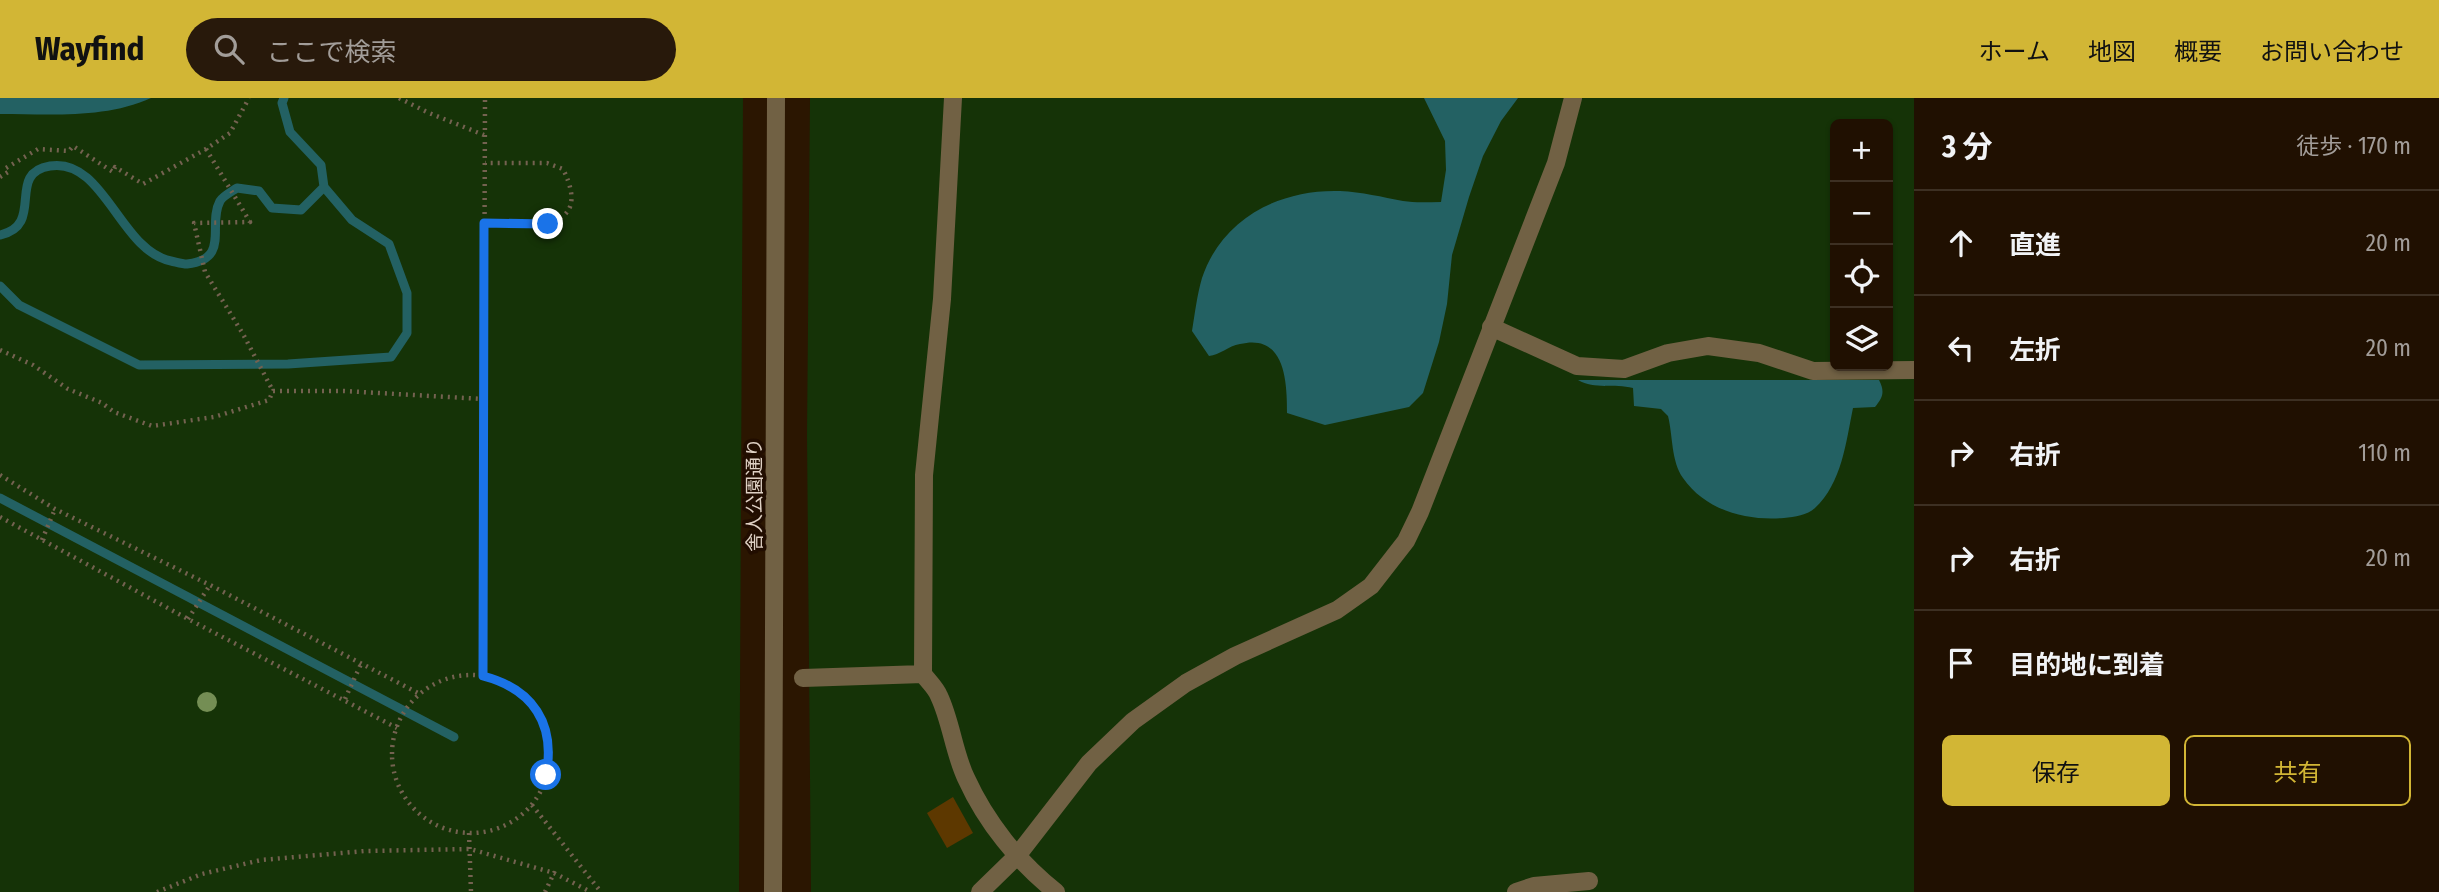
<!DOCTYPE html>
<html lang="ja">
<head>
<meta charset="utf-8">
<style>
  :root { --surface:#201001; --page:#28190b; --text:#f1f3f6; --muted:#a29d99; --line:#3d3023; --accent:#d2b635 }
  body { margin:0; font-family:"Fira Sans Condensed","Noto Sans JP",sans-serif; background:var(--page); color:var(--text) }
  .controls { position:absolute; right:21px; top:21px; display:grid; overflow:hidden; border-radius:10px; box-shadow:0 2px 5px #0004 }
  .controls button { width:63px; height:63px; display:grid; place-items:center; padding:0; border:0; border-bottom:2px solid var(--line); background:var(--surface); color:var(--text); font:35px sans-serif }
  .stop { position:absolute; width:21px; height:21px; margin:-16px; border:5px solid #1a73e8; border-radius:50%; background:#fff }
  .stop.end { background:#1a73e8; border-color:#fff; box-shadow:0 2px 7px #0008 }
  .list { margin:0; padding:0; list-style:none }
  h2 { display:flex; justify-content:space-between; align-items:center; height:91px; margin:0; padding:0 28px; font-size:30px }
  h2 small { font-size:23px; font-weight:400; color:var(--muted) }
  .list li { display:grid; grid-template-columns:46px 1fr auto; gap:21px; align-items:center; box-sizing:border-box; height:105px; padding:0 28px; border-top:2px solid var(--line) }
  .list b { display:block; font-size:26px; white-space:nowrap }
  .list em { font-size:23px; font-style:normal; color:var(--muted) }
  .actions { display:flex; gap:14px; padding:21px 28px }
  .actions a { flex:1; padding:16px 0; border:2px solid var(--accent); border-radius:10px; text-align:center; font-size:24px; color:var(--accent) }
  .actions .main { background:var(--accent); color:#111 }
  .icon { flex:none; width:38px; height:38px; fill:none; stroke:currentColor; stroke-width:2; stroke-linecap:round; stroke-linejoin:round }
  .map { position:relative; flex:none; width:1914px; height:794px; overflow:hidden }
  header { display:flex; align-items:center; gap:42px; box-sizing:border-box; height:98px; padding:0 35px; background:var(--accent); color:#111 }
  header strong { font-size:33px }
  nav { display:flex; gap:38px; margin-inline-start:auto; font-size:24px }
  .search { width:490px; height:63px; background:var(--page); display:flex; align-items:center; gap:18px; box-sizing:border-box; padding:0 24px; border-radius:38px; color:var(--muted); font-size:26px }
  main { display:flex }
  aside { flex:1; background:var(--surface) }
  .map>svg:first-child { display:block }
  .green { fill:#153307; fill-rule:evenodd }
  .water { fill:#236163 }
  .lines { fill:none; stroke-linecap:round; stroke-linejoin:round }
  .stream { stroke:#236163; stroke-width:9 }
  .building { fill:#5d3800 }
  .path { stroke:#746250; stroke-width:4.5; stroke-dasharray:2 5; stroke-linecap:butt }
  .minor { stroke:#716144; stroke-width:18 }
  .tree { fill:#748e54 }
  .route { stroke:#1a73e8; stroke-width:9 }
  .labels { text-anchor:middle; stroke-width:7; stroke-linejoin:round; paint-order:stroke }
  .street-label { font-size:19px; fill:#dfd1c4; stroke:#210d00 }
</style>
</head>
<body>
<header>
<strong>Wayfind</strong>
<div class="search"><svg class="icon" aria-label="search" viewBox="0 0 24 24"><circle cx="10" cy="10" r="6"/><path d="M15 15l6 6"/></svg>ここで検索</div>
<nav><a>ホーム</a><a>地図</a><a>概要</a><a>お問い合わせ</a></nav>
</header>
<main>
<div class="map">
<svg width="1914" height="794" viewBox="0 0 1914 794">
  <rect width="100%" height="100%" fill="#2b1601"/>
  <path class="green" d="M0 0H743L739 794H0Z
    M810 0H1914V794H811L807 337ZM1835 26H1888V268H1835Z"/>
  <path class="water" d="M0 0H151C105 21 49 16 0 16Z
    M1424 0H1518L1501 23 1483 58 1469 99 1452 157 1447 206 1439 244 1423 295 1409 309 1325 327 1287 315C1287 283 1285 235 1240 246 1228 248 1220 257 1209 258L1192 233C1195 215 1197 197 1202 180 1222 120 1280 91 1340 93 1362 94 1382 99 1403 103 1415 105 1429 104 1441 104L1446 72 1445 43Z
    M1578 282H1879C1885 294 1883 299 1875 309L1853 310C1846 344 1842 385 1815 410 1807 417 1795 419 1784 420 1747 423 1706 413 1683 380 1671 363 1673 338 1668 318L1661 311 1634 308 1633 290C1614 285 1595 292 1578 282Z"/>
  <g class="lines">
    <path class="stream" d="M0 137C46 127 5 75 50 68 104 59 120 153 171 163 176 164 182 166 187 166 231 161 207 127 220 103 223 98 231 94 237 90L259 93 272 110 301 112 324 89 321 67 290 34 282 5 284 0
      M0 188 19 207 139 267 288 266 391 259 407 235V195L389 146 352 122 324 89
      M0 400 454 639"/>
  </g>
  <path class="building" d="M953 699 973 735 947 750 927 715Z"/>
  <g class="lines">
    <path class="path" d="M399 0 429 15 484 37
      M206 51 250 124 194 125 205 174 243 236 273 293
      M0 79 8 74 6 70 38 51 69 53 73 48 113 74 115 69 143 86 206 51 230 35 249 0
      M484 125C525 126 596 138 563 71L547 65H485
      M0 252 33 267 68 291 102 305 114 314 152 328 214 319 269 302 273 293H344L483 301
      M0 377 55 411 210 487 420 596
      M0 419 188 521 397 630
      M42 442 55 411
      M188 521 210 487
      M392 656a79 79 0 1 1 158 0a79 79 0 1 1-158 0Z
      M483 578 485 0
      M345 601 361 566
      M532 707 601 794
      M469 735 471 794
      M157 794 202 776 261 762 365 753 470 751 554 775
      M545 794 554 775 591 794"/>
    <path class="minor" d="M1491 229 1577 268 1624 271 1668 255 1708 248 1759 255 1813 273 1914 272
      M923 576 924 377 942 201 953 0
      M803 580 923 576C928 583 936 590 939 598 951 623 954 655 966 680 986 724 1018 764 1056 794
      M773 794 776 0
      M980 794 1017 758 1089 665 1133 623 1186 585 1235 558 1337 512 1371 488 1406 443 1420 414 1556 65 1573 0
      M1516 794 1534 788 1589 783"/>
  </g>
  <circle class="tree" cx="207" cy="604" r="10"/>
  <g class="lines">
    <path class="route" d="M546 677C556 626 533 591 483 578L484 125 548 126"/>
  </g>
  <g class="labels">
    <g class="street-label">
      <text transform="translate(754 397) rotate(-90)" y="7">舎人公園通り</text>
    </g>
  </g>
</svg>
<div class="controls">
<button>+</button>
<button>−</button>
<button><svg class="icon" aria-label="locate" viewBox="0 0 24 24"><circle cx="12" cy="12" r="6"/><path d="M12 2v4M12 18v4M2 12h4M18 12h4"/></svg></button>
<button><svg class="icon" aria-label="layers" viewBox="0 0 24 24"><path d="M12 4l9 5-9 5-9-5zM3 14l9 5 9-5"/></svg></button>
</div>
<div class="stop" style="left:546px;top:677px"></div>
<div class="stop end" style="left:548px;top:126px"></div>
</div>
<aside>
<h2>3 分<small>徒歩 · 170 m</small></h2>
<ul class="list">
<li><svg class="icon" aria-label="ahead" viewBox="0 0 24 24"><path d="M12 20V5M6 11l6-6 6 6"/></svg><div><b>直進</b></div><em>20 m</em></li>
<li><svg class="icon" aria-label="left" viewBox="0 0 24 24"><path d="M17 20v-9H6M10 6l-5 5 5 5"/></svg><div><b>左折</b></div><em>20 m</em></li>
<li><svg class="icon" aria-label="right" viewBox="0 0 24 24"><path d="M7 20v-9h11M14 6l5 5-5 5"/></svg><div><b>右折</b></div><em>110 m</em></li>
<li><svg class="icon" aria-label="right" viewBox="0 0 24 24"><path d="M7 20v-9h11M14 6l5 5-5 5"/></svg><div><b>右折</b></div><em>20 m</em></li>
<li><svg class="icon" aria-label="arrive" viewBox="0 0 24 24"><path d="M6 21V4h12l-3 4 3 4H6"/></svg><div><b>目的地に到着</b></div></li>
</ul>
<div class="actions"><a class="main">保存</a><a>共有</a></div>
</aside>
</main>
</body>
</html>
